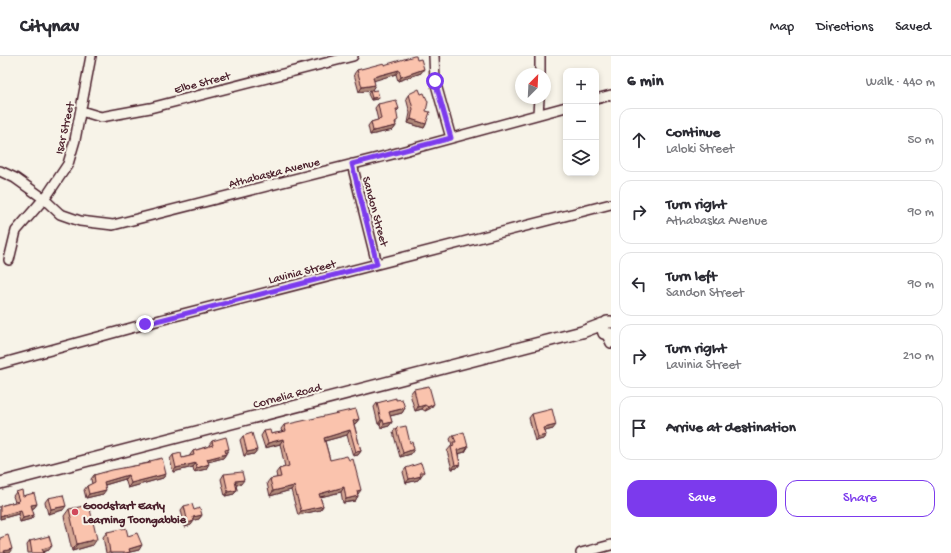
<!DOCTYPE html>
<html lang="en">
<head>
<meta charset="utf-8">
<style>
  :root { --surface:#fff; --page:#f7f7f7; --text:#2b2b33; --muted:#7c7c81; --line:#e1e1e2; --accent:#7c3aed }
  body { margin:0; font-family:"Gochi Hand",sans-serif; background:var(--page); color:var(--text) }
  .controls { position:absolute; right:12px; top:12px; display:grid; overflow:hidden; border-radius:8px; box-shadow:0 2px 6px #0003 }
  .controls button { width:36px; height:36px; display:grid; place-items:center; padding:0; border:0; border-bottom:1px solid var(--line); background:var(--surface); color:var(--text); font:20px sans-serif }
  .compass { position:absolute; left:515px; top:12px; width:36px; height:36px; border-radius:50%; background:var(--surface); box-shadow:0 2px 6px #0003; rotate:24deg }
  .stop { position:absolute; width:12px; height:12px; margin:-9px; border:3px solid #7c3aed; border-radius:50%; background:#fff }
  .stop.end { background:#7c3aed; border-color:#fff; box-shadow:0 1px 4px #0008 }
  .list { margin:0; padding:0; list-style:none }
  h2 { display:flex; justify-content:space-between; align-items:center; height:52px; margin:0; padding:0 16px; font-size:17px }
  h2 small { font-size:13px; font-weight:400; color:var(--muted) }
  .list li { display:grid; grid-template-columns:26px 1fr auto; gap:12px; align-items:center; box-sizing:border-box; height:64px; margin:0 8px 8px; padding:0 8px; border:1px solid var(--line); border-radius:12px }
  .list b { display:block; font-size:15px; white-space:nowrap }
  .list p { margin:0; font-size:13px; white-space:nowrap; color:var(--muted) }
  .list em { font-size:13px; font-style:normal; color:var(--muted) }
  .actions { display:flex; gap:8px; padding:12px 16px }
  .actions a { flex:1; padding:9px 0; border:1px solid var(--accent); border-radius:12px; text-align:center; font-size:14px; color:var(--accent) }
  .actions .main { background:var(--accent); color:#fff }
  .icon { flex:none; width:22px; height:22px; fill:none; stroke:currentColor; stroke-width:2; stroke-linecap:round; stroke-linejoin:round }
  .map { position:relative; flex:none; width:611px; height:497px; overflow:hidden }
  header { display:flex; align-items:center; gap:24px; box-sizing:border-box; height:56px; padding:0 20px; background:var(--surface); border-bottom:1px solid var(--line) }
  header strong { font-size:19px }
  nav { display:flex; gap:22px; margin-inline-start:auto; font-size:14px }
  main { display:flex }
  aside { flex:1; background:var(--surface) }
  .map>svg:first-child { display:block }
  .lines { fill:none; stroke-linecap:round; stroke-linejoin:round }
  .minor-casing { stroke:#4a1f2b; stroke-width:12 }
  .tertiary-casing { stroke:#4a1f2b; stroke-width:14 }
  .minor { stroke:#f7f3e8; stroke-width:9 }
  .tertiary { stroke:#f7f3e8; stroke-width:11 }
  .wall { fill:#d7a895; stroke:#4a1f2b }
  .shaded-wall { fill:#af8879; stroke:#4a1f2b }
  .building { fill:#fac3ad; stroke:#4a1f2b }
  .route { stroke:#7c3aed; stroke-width:5 }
  .poi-dot { fill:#d1495b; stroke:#f7f3e8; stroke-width:1.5 }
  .labels { text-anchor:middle; stroke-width:4; stroke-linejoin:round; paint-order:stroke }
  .street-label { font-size:12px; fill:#4a1f2b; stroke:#f7f3e8 }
  .poi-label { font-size:12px; font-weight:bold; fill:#4a1f2b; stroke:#f7f3e8; text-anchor:start }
</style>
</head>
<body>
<header>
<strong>Citynav</strong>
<nav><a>Map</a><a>Directions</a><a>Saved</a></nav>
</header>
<main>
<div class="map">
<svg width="611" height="497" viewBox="0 0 611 497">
  <rect width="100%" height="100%" fill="#f7f3e8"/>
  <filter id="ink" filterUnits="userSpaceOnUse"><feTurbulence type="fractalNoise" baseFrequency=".025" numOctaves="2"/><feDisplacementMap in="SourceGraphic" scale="8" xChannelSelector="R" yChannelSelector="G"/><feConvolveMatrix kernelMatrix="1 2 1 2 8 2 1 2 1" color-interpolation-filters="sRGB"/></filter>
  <g filter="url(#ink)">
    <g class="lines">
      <g class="minor-casing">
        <path id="minor" d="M434 0 435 25 451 82
          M540 18V0
          M596 43 611 39
          M81 55 101 61 150 52 353 0
          M538 58 539 42
          M352 108 377 208
          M0 115 15 122 43 142 60 158 80 165 113 169 393 98 566 51
          M9 204 16 175 48 138 68 108 75 84 91 0
          M607 279 611 287
          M0 308 171 261 611 148
          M581 497 611 489"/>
      </g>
      <g class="tertiary-casing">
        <path id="tertiary" d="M611 266H607L602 271 604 277 611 278
          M0 427 582 276 603 268"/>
      </g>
      <use href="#minor" class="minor"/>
      <use href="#tertiary" class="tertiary"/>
    </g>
    <path class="wall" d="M384 9 421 17 398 25 396 18 374 24 372 34 359 36 354 18 357 14Z
      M370 35 378 43 371 44 368 38Z
      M409 38 426 55V68L424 72 408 67 410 57 406 42Z
      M378 48 399 53 396 56V68H395L396 70 393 74 370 79 368 70 371 66 378 64 375 52Z
      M414 333 431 352 425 355 422 353 415 355 410 338Z
      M396 344 405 352 402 357 390 360 392 366 389 370 381 372 380 368H378L374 351 377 347Z
      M532 358 553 373 545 375 546 379 543 383 535 385 529 362Z
      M359 363 356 367 354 368 361 395 358 399 353 400 347 379 325 385 330 404 357 438 358 440 355 445 343 447 341 436 320 441 323 450 320 454 298 459 291 434 270 440 267 427 270 423 277 422 276 417 279 413 285 411 280 388 265 392 261 380 264 375 271 378 282 376 281 373 284 369Z
      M396 372 410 387 411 398 400 401 393 376Z
      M453 379 468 391 465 396 458 398 460 408 457 412 452 413 447 395 452 389 450 383Z
      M243 380 257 394 254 398 244 400 240 384Z
      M212 385 229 393 223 402 208 406 206 413 194 416 193 411 173 416 170 403 173 399 182 402 190 400V399L193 395 209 390V389Z
      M150 405 166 418 163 422 128 432 125 423 105 429 103 438 86 442 84 434 87 430 92 428 91 423 94 419 148 407Z
      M406 412 424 416 418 424 406 427 403 416Z
      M224 418 241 428 236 429 237 434 234 438 225 440 221 423Z
      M16 436 37 448 34 452H32L34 459 31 463 20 466 18 458 0 463V450L15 446 13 440Z
      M48 442 63 454 48 458 45 446Z
      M184 450 194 454 202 459 199 463 194 464 191 469 185 471 181 454Z
      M69 453 93 489 72 495 64 460Z
      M107 476 128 480 139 494 130 496 129 497H106L103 481Z
      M30 485 49 494 43 496 44 497H28L27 489Z"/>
    <path class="shaded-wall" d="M424 13 421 17 398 25 401 21Z
      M399 14 396 18 370 26 373 21Z
      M375 29 372 34 359 36 362 31Z
      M379 41 378 43 371 44 372 42Z
      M411 63 426 68 424 72 408 67Z
      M396 70 393 74 370 79 373 75Z
      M434 348 431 352 425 355 428 351Z
      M425 349 422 353 415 355 418 351Z
      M405 352 402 357 386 361 389 356Z
      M359 363 356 367 350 369 353 365Z
      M381 364H383L380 368H378Z
      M392 366 389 370 381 372 384 368Z
      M556 369 553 373 541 376 544 372Z
      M350 374 347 379 321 386 324 382Z
      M546 379 543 383 535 385 538 381Z
      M283 383 280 388 265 392 268 387Z
      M468 391 465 396 454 399 457 394Z
      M414 393 411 398 400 401 403 397Z
      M257 394 254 398 244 400 247 396Z
      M361 395 358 399 353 400 356 396Z
      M226 398 223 402 204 407 207 403Z
      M196 407 193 411 173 416 176 412Z
      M209 408 206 413 194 416 197 412Z
      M460 408 457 412 452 413 455 409Z
      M166 418 163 422 128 432 131 427Z
      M128 419 125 423 101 430 104 426Z
      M421 420 418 424 406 427 409 423Z
      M244 424 241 428 232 430 235 425Z
      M294 430 291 434 270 440 273 435Z
      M344 431 341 436 316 442 319 438Z
      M106 434 103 438 86 442 89 438Z
      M237 434 234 438 225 440 228 436Z
      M361 434 358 438 357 435Z
      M358 440 355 445 343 447 346 443Z
      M37 448 34 452 28 453 31 449Z
      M66 450 63 454 48 458 51 453Z
      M323 450 320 454 298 459 301 455Z
      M21 454 18 458 0 463V460Z
      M34 459 31 463 20 466 23 462Z
      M202 459 199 463 190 465 193 461Z
      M194 465 191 469 185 471 188 467Z
      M97 483 93 489 72 495 77 488Z
      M142 489 139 494 126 497 129 493Z
      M52 490 49 494 40 497 42 493Z
      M12 493 9 497H3L4 495Z"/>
    <path class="building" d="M414 0H416L417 4 421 3 424 13 401 21 399 14 373 21 375 29 362 31 357 14 384 7V9Z
      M419 33 421 38 424 37 428 46 426 55 430 56 426 68 411 63 413 53 409 38Z
      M377 34 379 41 372 42 370 35Z
      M396 44 399 53H396L398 64 395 66 396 70 373 75 371 66 381 63 378 48Z
      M429 330 434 348 428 351 425 349 418 351 414 333Z
      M396 342V344L402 343 405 352 389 356 392 366 384 368 383 364H381L377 347Z
      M356 353 359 363 353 365 361 395 356 396 350 374 324 382 330 404 347 400 349 404 353 403 361 434 357 435 358 440 346 443 344 431 319 438 323 450 301 455 294 430 273 435 270 423 281 421 279 413 289 410 283 383 268 387 264 375 270 374 271 378 286 375 284 369Z
      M552 353 556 369 544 372 546 379 538 381 532 358Z
      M406 370 410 387 412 386 414 393 403 397 396 372Z
      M464 376 468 391 457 394 460 408 455 409 451 391 454 390 453 386H456L453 379Z
      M252 377 257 394 247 396 243 380Z
      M226 381 229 393 225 394 226 398 207 403 209 408 197 412 196 407 176 412 173 399 181 397 182 402 194 399 193 395 213 389 212 385Z
      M162 402 166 418 131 427 128 419 104 426 106 434 89 438 87 430 95 426 94 419 112 414 150 407V405Z
      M421 407 424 416H420L421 420 409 423 406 412Z
      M242 416 244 424 235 425 237 434 228 436 224 418Z
      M22 434 23 440 34 437 37 448 31 449 34 459 23 462 21 454 0 460V450L19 445 16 436Z
      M63 439 66 450 51 453 48 442Z
      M192 448 194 454 200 452 202 459 193 461 194 465 188 467 184 450Z
      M89 449 97 483 77 488 69 453Z
      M126 472 128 480 137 477 142 489 129 493 130 496 126 497H110L107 476Z
      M8 479 12 493 4 495 5 497H0V482Z
      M49 480 52 490 42 493 44 497H32L30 485Z"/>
  </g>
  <g class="lines" filter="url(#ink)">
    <path class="route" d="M145 268 377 208 352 108 451 82 435 25"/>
  </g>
  <circle class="poi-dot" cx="75" cy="456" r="4"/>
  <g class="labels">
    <g class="street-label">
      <text transform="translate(202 26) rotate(-15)" y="4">Elbe Street</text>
      <text transform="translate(64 72) rotate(-77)" y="4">Isar Street</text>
      <text transform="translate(274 116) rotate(-14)" y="4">Athabaska Avenue</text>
      <text transform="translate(376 155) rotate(75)" y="4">Sandon Street</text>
      <text transform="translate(302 215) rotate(-14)" y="4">Lavinia Street</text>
      <text transform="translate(287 339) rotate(-15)" y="4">Cornelia Road</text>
    </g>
    <g class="poi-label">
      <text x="83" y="453">Goodstart Early<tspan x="83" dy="14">Learning Toongabbie</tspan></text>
    </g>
  </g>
</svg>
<div class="controls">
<button>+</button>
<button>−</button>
<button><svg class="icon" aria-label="layers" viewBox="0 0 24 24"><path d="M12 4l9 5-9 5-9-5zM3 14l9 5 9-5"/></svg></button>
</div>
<svg class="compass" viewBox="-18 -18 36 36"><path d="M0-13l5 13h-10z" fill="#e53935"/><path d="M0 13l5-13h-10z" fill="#7c7c81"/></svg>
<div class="stop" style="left:435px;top:25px"></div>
<div class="stop end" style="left:145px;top:268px"></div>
</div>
<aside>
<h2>6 min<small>Walk · 440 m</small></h2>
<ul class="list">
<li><svg class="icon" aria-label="ahead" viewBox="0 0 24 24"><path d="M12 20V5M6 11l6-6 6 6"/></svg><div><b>Continue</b><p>Laloki Street</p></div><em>50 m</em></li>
<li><svg class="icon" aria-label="right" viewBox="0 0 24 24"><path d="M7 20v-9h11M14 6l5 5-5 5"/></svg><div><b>Turn right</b><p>Athabaska Avenue</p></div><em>90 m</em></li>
<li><svg class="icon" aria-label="left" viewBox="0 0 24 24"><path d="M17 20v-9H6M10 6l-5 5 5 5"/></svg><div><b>Turn left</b><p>Sandon Street</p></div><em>90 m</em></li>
<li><svg class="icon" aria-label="right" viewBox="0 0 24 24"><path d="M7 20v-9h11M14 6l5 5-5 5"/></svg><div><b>Turn right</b><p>Lavinia Street</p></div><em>210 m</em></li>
<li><svg class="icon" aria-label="arrive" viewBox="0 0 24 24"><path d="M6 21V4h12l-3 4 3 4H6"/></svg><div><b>Arrive at destination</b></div></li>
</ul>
<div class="actions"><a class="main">Save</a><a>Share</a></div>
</aside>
</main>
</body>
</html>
